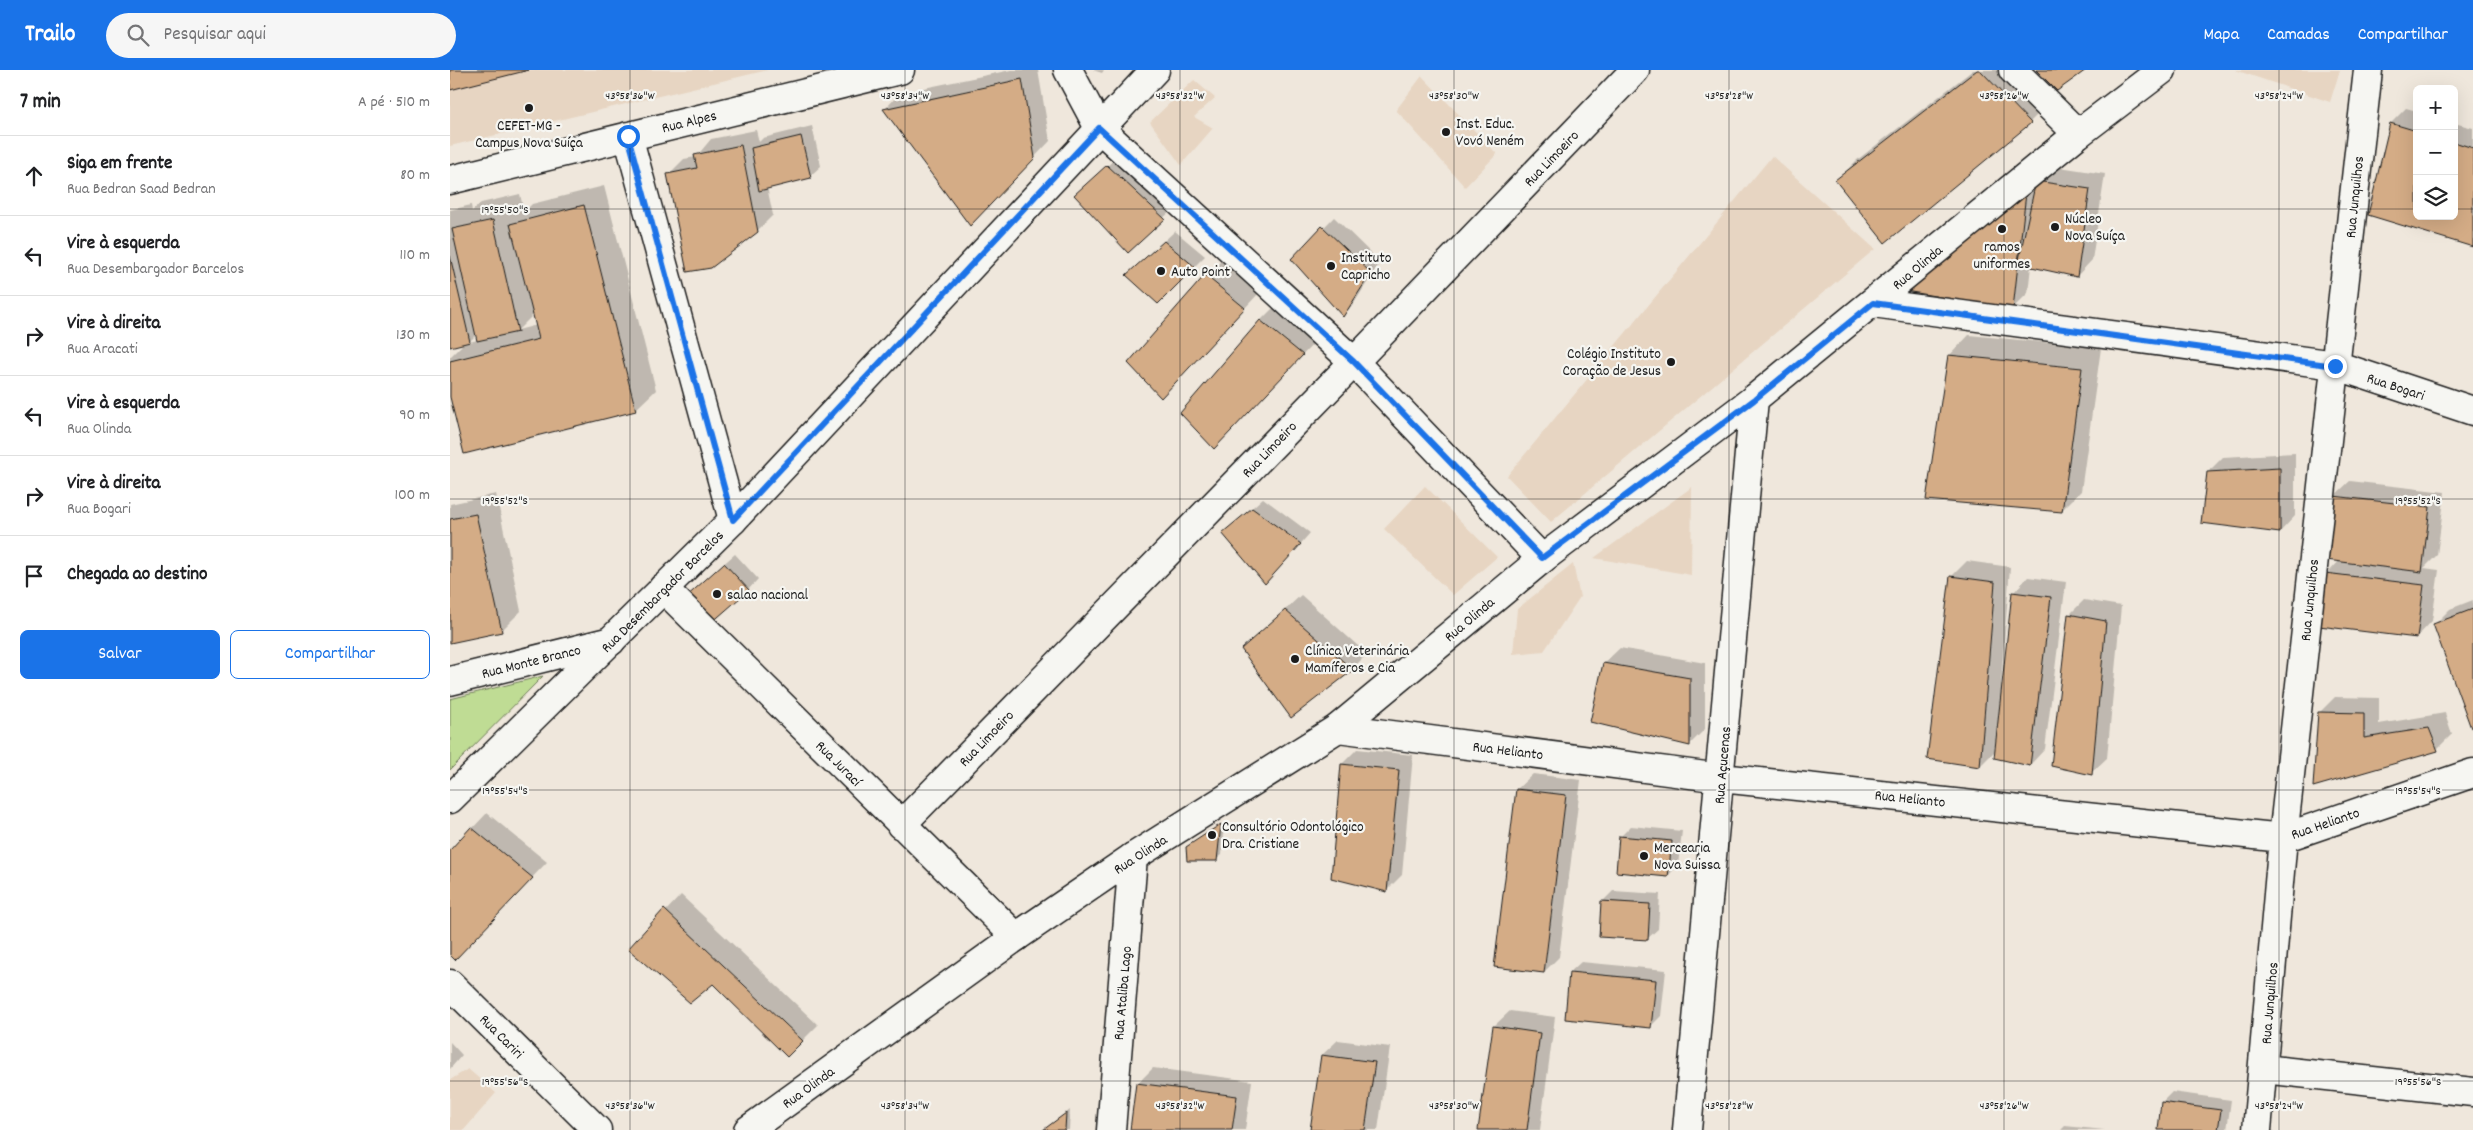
<!DOCTYPE html>
<html lang="pt">
<head>
<meta charset="utf-8">
<style>
  :root { --surface:#fff; --page:#f6f6f6; --text:#202124; --muted:#757577; --line:#e0e0e0; --accent:#1a73e8 }
  body { margin:0; font-family:Dekko,sans-serif; background:var(--page); color:var(--text) }
  .controls { position:absolute; right:15px; top:15px; display:grid; overflow:hidden; border-radius:8px; box-shadow:0 5px 20px #0002 }
  .controls button { width:45px; height:45px; display:grid; place-items:center; padding:0; border:0; border-bottom:1px solid var(--line); background:var(--surface); color:var(--text); font:25px sans-serif }
  .stop { position:absolute; width:15px; height:15px; margin:-11px; border:4px solid #1a73e8; border-radius:50%; background:#fff }
  .stop.end { background:#1a73e8; border-color:#fff; box-shadow:0 1px 5px #0008 }
  .list { margin:0; padding:0; list-style:none }
  h2 { display:flex; justify-content:space-between; align-items:center; height:65px; margin:0; padding:0 20px; font-size:21px }
  h2 small { font-size:16px; font-weight:400; color:var(--muted) }
  .list li { display:grid; grid-template-columns:32px 1fr auto; gap:15px; align-items:center; box-sizing:border-box; height:80px; padding:0 20px; border-top:1px solid var(--line) }
  .list b { display:block; font-size:19px; white-space:nowrap }
  .list p { margin:0; font-size:16px; white-space:nowrap; color:var(--muted) }
  .list em { font-size:16px; font-style:normal; color:var(--muted) }
  .actions { display:flex; gap:10px; padding:15px 20px }
  .actions a { flex:1; padding:11px 0; border:1px solid var(--accent); border-radius:8px; text-align:center; font-size:18px; color:var(--accent) }
  .actions .main { background:var(--accent); color:#fff }
  .icon { flex:none; width:28px; height:28px; fill:none; stroke:currentColor; stroke-width:2; stroke-linecap:round; stroke-linejoin:round }
  .map { position:relative; flex:none; width:2023px; height:1060px; overflow:hidden }
  header { display:flex; align-items:center; gap:30px; box-sizing:border-box; height:70px; padding:0 25px; background:var(--accent); color:#fff }
  header strong { font-size:24px }
  nav { display:flex; gap:28px; margin-inline-start:auto; font-size:18px }
  .search { width:350px; height:45px; background:var(--page); display:flex; align-items:center; gap:12px; box-sizing:border-box; padding:0 18px; border-radius:28px; color:var(--muted); font-size:19px }
  main { display:flex }
  aside { flex:1; background:var(--surface) }
  .map>svg:first-child { display:block }
  .built { fill:#e7d5c2 }
  .green { fill:#bfdc94; stroke:#6e7c58 }
  .shadow { fill:#0003; fill-rule:evenodd }
  .building { fill:#d4ac86; stroke:#1c1c1c }
  .lines { fill:none; stroke-linecap:round; stroke-linejoin:round }
  .street-casing { stroke:#1c1c1c; stroke-width:31 }
  .secondary-casing { stroke:#1c1c1c; stroke-width:31 }
  .street { stroke:#f6f6f2; stroke-width:28 }
  .secondary { stroke:#f6f6f2; stroke-width:28 }
  .route { stroke:#1a73e8; stroke-width:6 }
  .ticks { fill:none; stroke:#1c1c1c; stroke-width:1; stroke-opacity:0.45 }
  .poi-dot { fill:#1c1c1c; stroke:#f6f6f2; stroke-width:2 }
  .labels { text-anchor:middle; stroke-width:4.5; stroke-linejoin:round; paint-order:stroke }
  .street-label { font-size:15px; fill:#1c1c1c; stroke:#f6f6f2 }
  .poi-label { font-size:15px; fill:#1c1c1c; stroke:#f6f6f2; text-anchor:start }
  .ticks-label { font-size:12px; text-anchor:middle; fill:#1c1c1c; stroke:#f6f6f2; stroke-width:4.5; stroke-linejoin:round; paint-order:stroke }
</style>
</head>
<body>
<header>
<strong>Trailo</strong>
<div class="search"><svg class="icon" aria-label="search" viewBox="0 0 24 24"><circle cx="10" cy="10" r="6"/><path d="M15 15l6 6"/></svg>Pesquisar aqui</div>
<nav><a>Mapa</a><a>Camadas</a><a>Compartilhar</a></nav>
</header>
<main>
<aside>
<h2>7 min<small>A pé · 510 m</small></h2>
<ul class="list">
<li><svg class="icon" aria-label="ahead" viewBox="0 0 24 24"><path d="M12 20V5M6 11l6-6 6 6"/></svg><div><b>Siga em frente</b><p>Rua Bedran Saad Bedran</p></div><em>80 m</em></li>
<li><svg class="icon" aria-label="left" viewBox="0 0 24 24"><path d="M17 20v-9H6M10 6l-5 5 5 5"/></svg><div><b>Vire à esquerda</b><p>Rua Desembargador Barcelos</p></div><em>110 m</em></li>
<li><svg class="icon" aria-label="right" viewBox="0 0 24 24"><path d="M7 20v-9h11M14 6l5 5-5 5"/></svg><div><b>Vire à direita</b><p>Rua Aracati</p></div><em>130 m</em></li>
<li><svg class="icon" aria-label="left" viewBox="0 0 24 24"><path d="M17 20v-9H6M10 6l-5 5 5 5"/></svg><div><b>Vire à esquerda</b><p>Rua Olinda</p></div><em>90 m</em></li>
<li><svg class="icon" aria-label="right" viewBox="0 0 24 24"><path d="M7 20v-9h11M14 6l5 5-5 5"/></svg><div><b>Vire à direita</b><p>Rua Bogari</p></div><em>100 m</em></li>
<li><svg class="icon" aria-label="arrive" viewBox="0 0 24 24"><path d="M6 21V4h12l-3 4 3 4H6"/></svg><div><b>Chegada ao destino</b></div></li>
</ul>
<div class="actions"><a class="main">Salvar</a><a>Compartilhar</a></div>
</aside>
<div class="map">
<svg width="2023" height="1060" viewBox="0 0 2023 1060">
  <rect width="100%" height="100%" fill="#efe7dc"/>
  <filter id="ink" filterUnits="userSpaceOnUse"><feTurbulence type="fractalNoise" baseFrequency=".02" numOctaves="2"/><feDisplacementMap in="SourceGraphic" scale="10" xChannelSelector="R" yChannelSelector="G"/><feConvolveMatrix kernelMatrix="1 2 1 2 8 2 1 2 1" color-interpolation-filters="sRGB"/></filter>
  <g filter="url(#ink)">
    <path class="built" d="M0 0H318L0 76Z
      M1785 0H1890L1880 32Z
      M972 6 1047 84 1015 117 946 40Z
      M744 10 765 28 744 47 763 58 731 95 700 52Z
      M1322 86 1425 179 1101 452 1057 406Z
      M975 416 1047 487 1003 525 934 459Z
      M1242 417 1241 505 1144 488Z
      M1123 494 1130 527 1094 581 1063 584 1067 539Z
      M18 999 46 1023 14 1060H0V1010Z"/>
    <path class="green" d="M93 606 0 700V629Z"/>
    <path class="shadow" d="M561 0H588L600 71 535 139 435 39 450 23Z
      M643 0H654L652 3Z
      M1523 0H1569L1600 32 1580 52 1387 110 1407 90Z
      M1956 38 1967 41V146H2004V53L2023 58V176L1920 144 1941 53Z
      M362 56 371 96 360 106 317 117 323 145 307 161 218 105 234 89 246 87 261 69 306 60 309 72 313 68Z
      M668 86 724 138 678 181 637 115Z
      M1603 96 1655 104 1642 190 1627 206 1581 196 1578 223 1563 238 1458 220Z
      M154 116 206 320 185 340 0 326V287L14 273 0 276V140L21 135 22 141 31 133 70 124 74 142 82 134ZM84 244 87 255 68 260ZM27 264 28 270 19 272Z
      M884 147 930 192 903 235 893 245 843 189Z
      M725 161 755 186 708 233 688 195Z
      M771 191 810 222 726 311 756 206Z
      M826 235 868 269 779 361 810 251Z
      M1519 265 1651 278 1631 421 1611 441 1499 286Z
      M1845 383V446L1830 462 1758 402 1773 387Z
      M1900 411 1995 422 1987 485 1974 498 1989 500 1982 551 1967 567 1877 504 1890 490 1884 426Z
      M46 424 71 541 51 561 0 572V434Z
      M813 428 860 463 826 502 774 463Z
      M285 484 308 509 298 520 247 517Z
      M1517 491 1560 497 1551 614 1553 615 1563 523 1578 507 1616 512 1595 679 1580 695 1546 680 1530 696 1501 507Z
      M851 525 917 584 902 599 793 579Z
      M1634 530 1671 536 1657 688 1641 703 1619 545Z
      M2023 530V656L1984 555 2000 539Z
      M1170 578 1255 593V659L1240 674 1154 593Z
      M1885 627 1929 628V654L1995 643 2002 664 1987 679 1864 715 1869 643Z
      M907 679 963 685 952 805 936 821 892 694Z
      M1083 704 1131 710 1109 887 1094 902 1067 719Z
      M37 743 97 792 20 873 0 883V782Z
      M775 753 772 785 766 790 737 777Z
      M1181 756 1232 761 1228 795 1218 806 1170 767Z
      M1163 821 1210 824 1208 859 1197 869 1153 831Z
      M231 825 368 955 352 971 263 912 180 879Z
      M1131 892 1216 900 1211 946 1200 957 1120 902Z
      M1060 941 1105 947 1090 1060H1030L1044 956Z
      M888 970 940 977 928 1060H861L872 985Z
      M0 972 12 985 0 999Z
      M703 998 802 1011 795 1060H681L688 1013Z
      M1722 1022 1781 1030 1777 1060H1709L1712 1032Z
      M620 1040 619 1060H594Z
      M1615 1056 1655 1060H1611Z"/>
    <path class="building" d="M0 0H79L0 20Z
      M1527 0H1530L1581 53 1435 173 1385 110Z
      M1586 0H1636L1607 21Z
      M572 9 585 88 520 156 433 39Z
      M1940 53 1967 61V146H2004V72L2023 78V177L1918 145Z
      M351 66 361 108 309 121 301 78Z
      M291 75 308 162 261 198 237 202 217 104 247 98 244 85Z
      M657 95 715 149 678 183 624 125Z
      M1586 111 1640 119 1627 207 1568 194Z
      M1576 123 1563 239 1455 221Z
      M134 135 186 341 14 384 0 327V291L89 269 60 154Z
      M43 150 68 262 27 271 2 159Z
      M872 156 921 203 893 247 841 189Z
      M714 171 745 197 708 234 676 205Z
      M0 186 20 272 0 277Z
      M755 205 795 238 711 328 678 293Z
      M810 250 853 285 764 379 730 343Z
      M1498 285 1632 298 1612 442 1476 430Z
      M1830 398V463L1751 453 1757 402Z
      M1883 426 1980 437 1972 502 1876 490Z
      M802 438 851 474 815 514 772 463Z
      M26 444 52 562 0 573V449Z
      M274 493 299 520 260 554 235 528Z
      M1875 503 1974 515 1967 568 1869 556Z
      M1500 506 1545 512 1530 697 1477 689Z
      M1562 522 1601 527 1580 696 1544 688Z
      M2023 539V657L2021 658 1983 554Z
      M835 540 903 600 841 648 791 579Z
      M1618 544 1656 551 1642 705 1601 696Z
      M1153 593 1240 608V676L1140 652Z
      M1868 642 1914 643V668L1979 658 1988 681 1863 717Z
      M891 694 949 700 937 822 881 808Z
      M1066 719 1116 725 1094 903 1044 897Z
      M771 754 767 791H737L736 777Z
      M21 757 83 808 5 890 0 885V780Z
      M1169 766 1222 771 1218 807 1166 802Z
      M1151 831 1200 834 1198 870 1149 867Z
      M214 839 353 971 337 987 263 914 240 933 178 879Z
      M1119 902 1206 910 1201 958 1115 949Z
      M1043 956 1090 963 1077 1060H1028Z
      M871 985 925 992 915 1060H860Z
      M686 1013 787 1026 782 1060H680Z
      M1711 1032 1771 1040 1768 1060H1708Z
      M616 1043 615 1060H593Z"/>
    <g class="lines">
      <g class="street-casing">
        <path id="street" d="M618 0 649 58 904 292 1092 489
          M1563 0 1628 64
          M178 66 283 450
          M0 110 450 0
          M1423 233 1885 295 2023 341
          M213 518 566 867
          M0 611 161 571
          M888 658 1271 708 1833 768 2023 703
          M451 755 904 292 1185 0
          M0 914 147 1060
          M1813 999 2023 1022
          M661 1060 683 787
          M1237 1060 1304 329
          M1807 1060 1833 768 1918 0"/>
      </g>
      <g class="secondary-casing">
        <path id="secondary" d="M0 729 283 450 705 0
          M298 1060 566 867 683 787 888 658 1092 489 1304 329 1628 64 1712 0"/>
      </g>
      <use href="#street" class="street"/>
      <use href="#secondary" class="secondary"/>
    </g>
  </g>
  <g class="lines" filter="url(#ink)">
    <path class="route" d="M178 66 283 450 649 58 904 292 1092 488 1304 330 1423 233 1885 296"/>
  </g>
  <path class="ticks" d="M180 0V1060M455 0V1060M730 0V1060M1004 0V1060M1279 0V1060M1554 0V1060M1829 0V1060M0 139H1967M2004 139H2023M0 429H2023M0 720H2023M0 1011H2023"/>
  <g class="poi-dot">
    <circle cx="79" cy="38" r="5"/>
    <circle cx="996" cy="62" r="5"/>
    <circle cx="1605" cy="157" r="5"/>
    <circle cx="1552" cy="159" r="5"/>
    <circle cx="881" cy="196" r="5"/>
    <circle cx="711" cy="201" r="5"/>
    <circle cx="1221" cy="292" r="5"/>
    <circle cx="267" cy="524" r="5"/>
    <circle cx="845" cy="589" r="5"/>
    <circle cx="762" cy="765" r="5"/>
    <circle cx="1194" cy="786" r="5"/>
  </g>
  <g class="labels">
    <g class="street-label">
      <text transform="translate(239 51) rotate(-14)" y="5">Rua Alpes</text>
      <text transform="translate(1101 88) rotate(-46)" y="5">Rua Limoeiro</text>
      <text transform="translate(1904 127) rotate(-84)" y="5">Rua Junquilhos</text>
      <text transform="translate(1467 197) rotate(-40)" y="5">Rua Olinda</text>
      <text transform="translate(1946 316) rotate(18)" y="5">Rua Bogari</text>
      <text transform="translate(819 379) rotate(-46)" y="5">Rua Limoeiro</text>
      <text transform="translate(212 521) rotate(-45)" y="5">Rua Desembargador Barcelos</text>
      <text transform="translate(1859 530) rotate(-84)" y="5">Rua Junquilhos</text>
      <text transform="translate(1019 549) rotate(-40)" y="5">Rua Olinda</text>
      <text transform="translate(81 591) rotate(-14)" y="5">Rua Monte Branco</text>
      <text transform="translate(536 668) rotate(-46)" y="5">Rua Limoeiro</text>
      <text transform="translate(1058 680) rotate(7)" y="5">Rua Helianto</text>
      <text transform="translate(389 693) rotate(45)" y="5">Rua Jurací</text>
      <text transform="translate(1272 695) rotate(-85)" y="5">Rua Açucenas</text>
      <text transform="translate(1460 728) rotate(6)" y="5">Rua Helianto</text>
      <text transform="translate(1875 753) rotate(-19)" y="5">Rua Helianto</text>
      <text transform="translate(690 784) rotate(-33)" y="5">Rua Olinda</text>
      <text transform="translate(672 923) rotate(-85)" y="5">Rua Ataliba Lago</text>
      <text transform="translate(1819 933) rotate(-85)" y="5">Rua Junquilhos</text>
      <text transform="translate(52 966) rotate(45)" y="5">Rua Cariri</text>
      <text transform="translate(358 1017) rotate(-36)" y="5">Rua Olinda</text>
    </g>
    <g class="poi-label">
      <text x="1006" y="58">Inst. Educ.<tspan x="1006" dy="17">Vovó Neném</tspan></text>
      <text x="79" y="60" text-anchor="middle">CEFET-MG -<tspan x="79" dy="17">Campus Nova Suíça</tspan></text>
      <text x="1615" y="153">Núcleo<tspan x="1615" dy="17">Nova Suíça</tspan></text>
      <text x="1552" y="181" text-anchor="middle">ramos<tspan x="1552" dy="17">uniformes</tspan></text>
      <text x="891" y="192">Instituto<tspan x="891" dy="17">Capricho</tspan></text>
      <text x="721" y="206">Auto Point</text>
      <text x="1211" y="288" text-anchor="end">Colégio Instituto<tspan x="1211" dy="17">Coração de Jesus</tspan></text>
      <text x="277" y="529">salao nacional</text>
      <text x="855" y="585">Clínica Veterinária<tspan x="855" dy="17">Mamíferos e Cia</tspan></text>
      <text x="772" y="761">Consultório Odontológico<tspan x="772" dy="17">Dra. Cristiane</tspan></text>
      <text x="1204" y="782">Mercearia<tspan x="1204" dy="17">Nova Suissa</tspan></text>
    </g>
  </g>
  <g class="ticks-label">
    <text x="180" y="29">43°58'36"W</text>
    <text x="455" y="29">43°58'34"W</text>
    <text x="730" y="29">43°58'32"W</text>
    <text x="1004" y="29">43°58'30"W</text>
    <text x="1279" y="29">43°58'28"W</text>
    <text x="1554" y="29">43°58'26"W</text>
    <text x="1829" y="29">43°58'24"W</text>
    <text x="55" y="143">19°55'50"S</text>
    <text x="55" y="434">19°55'52"S</text>
    <text x="1968" y="434">19°55'52"S</text>
    <text x="55" y="724">19°55'54"S</text>
    <text x="1968" y="724">19°55'54"S</text>
    <text x="55" y="1015">19°55'56"S</text>
    <text x="1968" y="1015">19°55'56"S</text>
    <text x="180" y="1039">43°58'36"W</text>
    <text x="455" y="1039">43°58'34"W</text>
    <text x="730" y="1039">43°58'32"W</text>
    <text x="1004" y="1039">43°58'30"W</text>
    <text x="1279" y="1039">43°58'28"W</text>
    <text x="1554" y="1039">43°58'26"W</text>
    <text x="1829" y="1039">43°58'24"W</text>
  </g>
</svg>
<div class="controls">
<button>+</button>
<button>−</button>
<button><svg class="icon" aria-label="layers" viewBox="0 0 24 24"><path d="M12 4l9 5-9 5-9-5zM3 14l9 5 9-5"/></svg></button>
</div>
<div class="stop" style="left:178px;top:66px"></div>
<div class="stop end" style="left:1885px;top:296px"></div>
</div>
</main>
</body>
</html>
